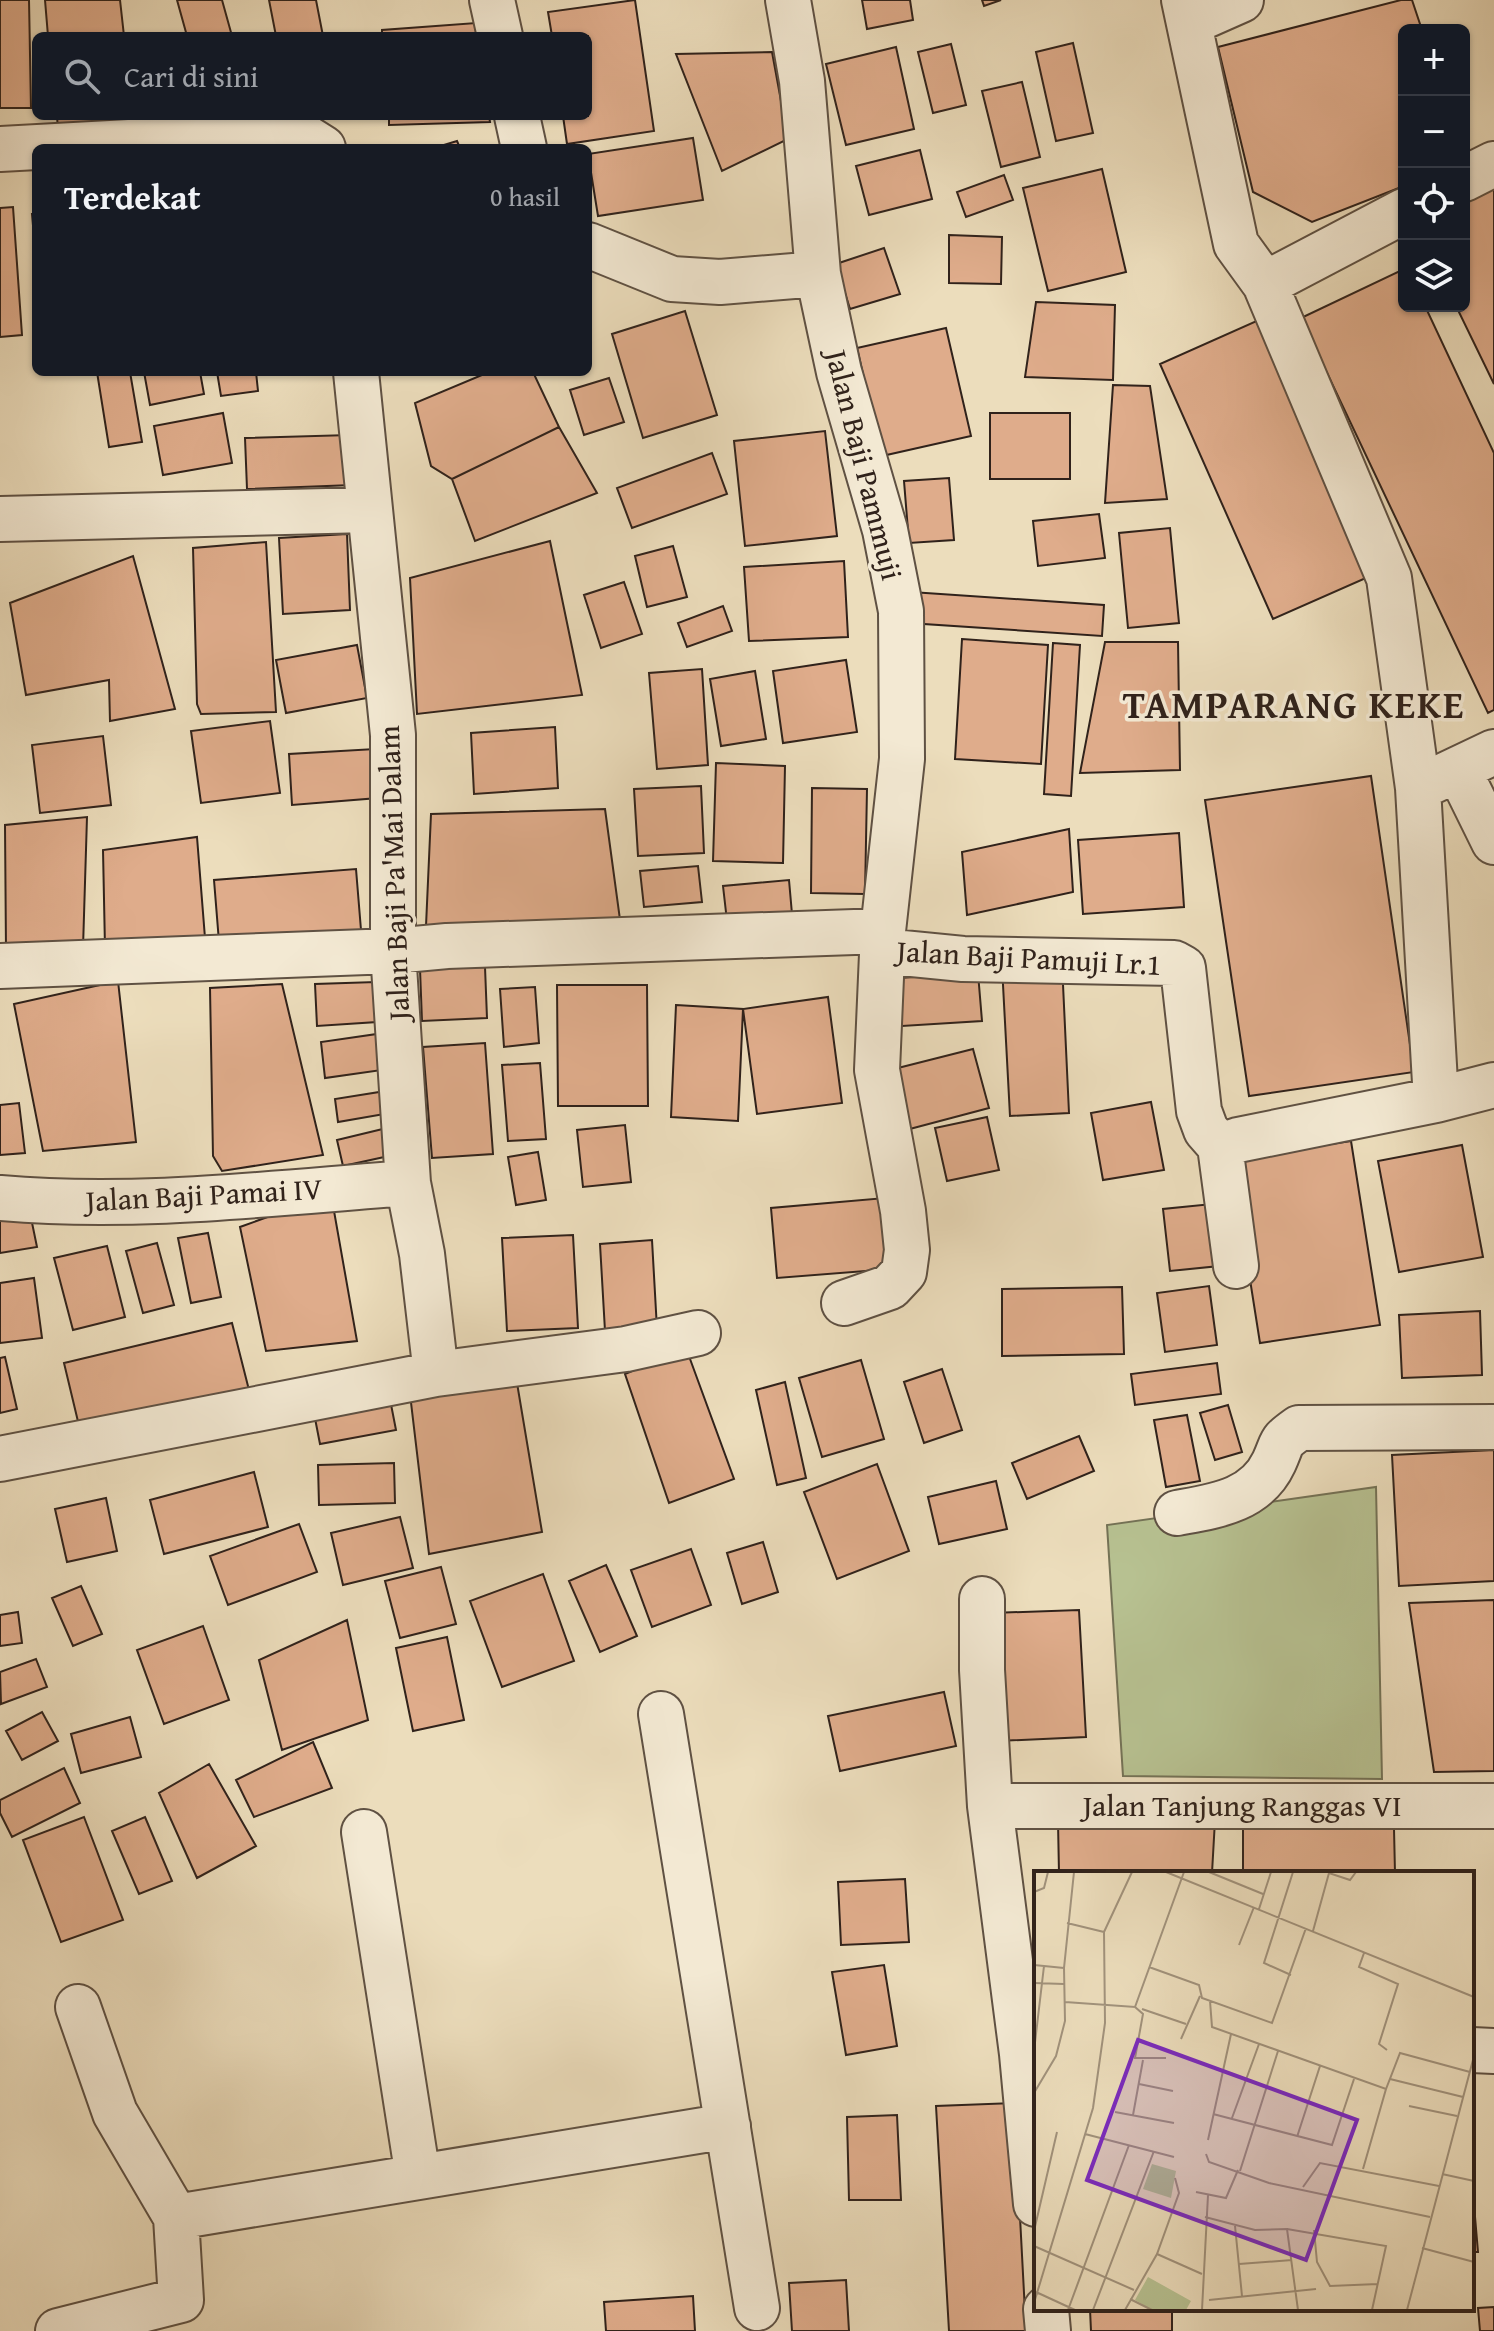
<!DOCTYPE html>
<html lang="id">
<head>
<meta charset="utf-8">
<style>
  :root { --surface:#171b24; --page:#20242c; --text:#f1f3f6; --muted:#9ea1a6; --line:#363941 }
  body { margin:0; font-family:"Gentium Book Plus",serif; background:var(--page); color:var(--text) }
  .controls { position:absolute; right:24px; top:24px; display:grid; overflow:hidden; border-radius:12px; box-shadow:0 2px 6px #0004 }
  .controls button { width:72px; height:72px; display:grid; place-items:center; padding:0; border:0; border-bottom:2px solid var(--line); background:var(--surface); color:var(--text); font:40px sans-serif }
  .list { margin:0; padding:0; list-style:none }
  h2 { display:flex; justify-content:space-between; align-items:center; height:104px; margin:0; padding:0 32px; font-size:34px }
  h2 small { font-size:26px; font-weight:400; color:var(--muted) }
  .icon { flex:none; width:44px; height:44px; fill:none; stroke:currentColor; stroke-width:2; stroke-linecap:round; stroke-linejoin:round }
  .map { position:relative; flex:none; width:1494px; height:2331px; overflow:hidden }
  .search { position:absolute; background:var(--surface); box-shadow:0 2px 6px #0004; left:32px; top:32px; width:560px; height:88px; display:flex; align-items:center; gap:20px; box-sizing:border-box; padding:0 28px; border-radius:12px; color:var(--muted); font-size:30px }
  .panel { position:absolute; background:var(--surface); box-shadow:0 2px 6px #0004; left:32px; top:144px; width:560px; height:232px; border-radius:12px }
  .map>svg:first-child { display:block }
  .green { fill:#b7c191; stroke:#747256; stroke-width:2 }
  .building { fill:#dfac8b; stroke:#30221b; stroke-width:2 }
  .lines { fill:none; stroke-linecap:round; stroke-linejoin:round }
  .minor-casing { stroke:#5f5143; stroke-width:48 }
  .minor { stroke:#f3e9d3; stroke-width:44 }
  .labels { text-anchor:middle; stroke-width:7; stroke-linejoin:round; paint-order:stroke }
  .street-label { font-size:30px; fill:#30221b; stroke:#f3e9d3 }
  .district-label { font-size:38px; font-weight:bold; letter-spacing:2px; fill:#30221b; stroke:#f3e9d3 }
  .inset-road { fill:none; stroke:#a1927c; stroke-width:2 }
  .view { fill:#7b2cbf; fill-opacity:0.15; stroke:#7b2cbf; stroke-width:4 }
  .inset-edge { fill:none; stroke:#30221b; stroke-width:4 }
</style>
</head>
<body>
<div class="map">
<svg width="1494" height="2331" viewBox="0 0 1494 2331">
  <rect width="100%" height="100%" fill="#ecddbc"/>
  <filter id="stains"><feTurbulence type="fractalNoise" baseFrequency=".0025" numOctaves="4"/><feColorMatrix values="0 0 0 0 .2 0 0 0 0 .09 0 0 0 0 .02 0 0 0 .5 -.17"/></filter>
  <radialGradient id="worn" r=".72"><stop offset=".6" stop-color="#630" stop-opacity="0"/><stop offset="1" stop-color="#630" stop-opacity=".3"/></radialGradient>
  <path class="green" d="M1376 1487 1382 1779 1123 1776 1107 1525Z"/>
  <path class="building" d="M0 0H29L31 108H0Z
    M45 0H120L124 36H48Z
    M177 0H222L232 36H187Z
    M269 0H316L323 36H276Z
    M635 0 654 131 567 144 563 116H588V36H552L548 12Z
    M862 0H910L913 20 867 29Z
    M982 0H1001L984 6Z
    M1401 0H1412L1422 30H1404V186L1312 222 1253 192 1218 47Z
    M476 23 477 36H382V30Z
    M1073 43 1093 133 1056 141 1036 52Z
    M951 44 966 105 933 113 918 52Z
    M896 47 914 129 846 145 826 64Z
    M772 52 788 139 722 171 676 54Z
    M1022 82 1040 157 1001 167 982 91Z
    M57 116H133V122L58 130Z
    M389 116H489L490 122 389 125Z
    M693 138 703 200 598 216 588 154Z
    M457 141 460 148H434Z
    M920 150 932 199 869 215 856 166Z
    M1102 169 1126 272 1048 291 1023 188Z
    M1004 175 1013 200 966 217 957 192Z
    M1494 185V384L1456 306H1464V199Z
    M13 207 22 335 0 337V208Z
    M32 214H36V260Z
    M949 235 1002 237 1001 284 949 283Z
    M884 248 900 294 850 309 836 264Z
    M1404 269V306H1425L1494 453V710L1488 713 1301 318Z
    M1036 302 1115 305 1113 380 1025 377Z
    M685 311 717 415 643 438 612 334Z
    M1261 319 1375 574 1273 619 1160 364Z
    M946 328 971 436 882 456 857 348Z
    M97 372H130L142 442 109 447Z
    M144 372H200L204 394 150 405Z
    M217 372H256L258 391 221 396Z
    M489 372H533L559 427 452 479 431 466 415 403Z
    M609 378 624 422 584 435 570 390Z
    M1113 385 1150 386 1167 499 1105 503Z
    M223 413 232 463 163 475 154 426Z
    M990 413H1070V479H990Z
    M559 427 597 493 475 541 452 479Z
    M825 431 837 536 745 546 734 441Z
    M350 435 353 485 247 489 245 438Z
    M712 453 727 494 632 528 617 488Z
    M949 478 954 540 909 543 904 481Z
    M1099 514 1105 558 1038 566 1033 521Z
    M1170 528 1179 623 1128 628 1119 533Z
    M347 534 350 610 283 614 279 538Z
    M550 541 582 695 417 714 410 578Z
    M266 542 276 712 201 714 197 704 193 548Z
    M673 546 687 597 647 607 635 556Z
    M133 556 175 709 110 721 109 680 26 695 10 603Z
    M844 561 848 637 749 641 744 567Z
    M624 582 642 634 601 648 584 595Z
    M911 592 1104 605 1102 636 909 623Z
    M723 606 732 631 687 647 678 623Z
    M962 639 1048 645 1041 764 955 759Z
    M1105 642H1178L1180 770 1080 773Z
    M1053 643 1080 645 1071 796 1044 794Z
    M357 645 367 698 286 713 276 660Z
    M846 660 857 732 783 743 773 671Z
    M702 669 708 765 657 769 649 673Z
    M755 671 766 739 721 746 710 679Z
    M270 721 280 793 201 803 191 731Z
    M555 727 558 788 474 794 471 733Z
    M103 736 111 805 40 813 32 745Z
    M375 749 378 798 292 805 289 754Z
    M716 763 785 766 783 863 713 861Z
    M1371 776 1414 1072 1249 1096 1205 800Z
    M701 786 704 853 638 856 634 789Z
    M812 788 867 789 865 894 811 893Z
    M605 809 621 927 426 926 431 814Z
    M87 817 83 948 6 951 5 825Z
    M1069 829 1073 892 967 915 962 852Z
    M1179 833 1184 907 1083 914 1078 840Z
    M197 837 205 938 105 948 103 850Z
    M698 866 702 902 644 907 640 871Z
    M356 869 361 930 219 942 214 880Z
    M789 880 792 914 727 921 723 886Z
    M1062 963 1069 1113 1010 1116 1002 966Z
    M485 967 487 1018 422 1021 420 969Z
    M978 973 982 1021 886 1027 883 979Z
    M118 981 136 1142 43 1151 14 1004Z
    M376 982 377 1022 317 1026 315 984Z
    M282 984 323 1155 222 1171 213 1156 210 988Z
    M557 985H647L648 1106H558Z
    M535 987 539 1043 504 1047 500 989Z
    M828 997 842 1103 757 1114 743 1009Z
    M676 1005 743 1009 738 1121 671 1117Z
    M384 1033 389 1069 325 1078 321 1042Z
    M485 1043 493 1154 432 1158 423 1047Z
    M973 1049 989 1108 906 1130 890 1070Z
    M540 1063 546 1139 508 1141 502 1065Z
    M392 1090 396 1112 338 1122 335 1099Z
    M1151 1102 1164 1170 1103 1180 1091 1113Z
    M19 1103 25 1153 0 1155V1105Z
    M987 1117 999 1170 947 1181 935 1128Z
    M625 1125 631 1182 583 1187 577 1130Z
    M391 1127 398 1154 343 1166 337 1140Z
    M1351 1141 1380 1325 1260 1343 1231 1159Z
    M1462 1145 1483 1257 1399 1272 1378 1161Z
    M538 1152 546 1200 516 1205 508 1157Z
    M331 1194 357 1341 266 1351 240 1227Z
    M885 1198 891 1269 777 1278 771 1208Z
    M1212 1204 1219 1266 1170 1271 1163 1209Z
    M30 1213 37 1247 0 1253V1218Z
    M208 1233 221 1297 191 1303 178 1238Z
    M573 1235 578 1328 507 1331 502 1238Z
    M652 1240 657 1329 605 1331 600 1244Z
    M157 1243 174 1305 143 1313 126 1251Z
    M107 1246 125 1317 73 1330 54 1258Z
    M34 1278 42 1338 0 1343V1283Z
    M1209 1286 1217 1345 1165 1352 1157 1293Z
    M1122 1287 1124 1354 1002 1356V1289Z
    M1480 1311 1482 1375 1402 1378 1399 1315Z
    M232 1323 250 1394 81 1434 64 1363Z
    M686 1348 734 1479 669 1503 625 1374Z
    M5 1357 17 1409 0 1413V1358Z
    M861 1360 884 1439 822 1457 799 1378Z
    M1217 1363 1221 1394 1135 1405 1131 1374Z
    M942 1369 962 1430 924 1443 904 1382Z
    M516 1377 542 1532 429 1554 410 1394Z
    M785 1382 806 1478 777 1485 756 1390Z
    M388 1389 396 1430 320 1444 312 1403Z
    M1228 1405 1242 1452 1215 1460 1200 1413Z
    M1187 1415 1200 1481 1166 1487 1154 1420Z
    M1079 1436 1094 1471 1027 1499 1012 1463Z
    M1494 1450V1581L1399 1586 1392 1455Z
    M394 1463 395 1503 319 1505 318 1465Z
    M877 1464 909 1551 837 1579 804 1492Z
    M254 1472 268 1527 164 1554 150 1500Z
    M996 1481 1007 1529 939 1544 928 1497Z
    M106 1498 117 1551 67 1562 55 1509Z
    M400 1517 413 1568 343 1585 331 1533Z
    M299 1524 317 1572 228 1605 210 1556Z
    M763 1542 778 1592 742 1604 727 1553Z
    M691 1549 711 1605 652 1627 631 1570Z
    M606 1565 637 1636 600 1652 569 1581Z
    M441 1567 456 1624 400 1638 385 1581Z
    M543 1574 574 1661 502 1687 470 1601Z
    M81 1586 102 1634 73 1646 52 1598Z
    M1494 1600V1771L1434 1772 1409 1603Z
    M1079 1610 1086 1737 998 1741 992 1613Z
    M18 1612 22 1643 0 1646V1615Z
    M347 1620 368 1720 282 1750 259 1660Z
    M203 1626 229 1700 164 1724 137 1650Z
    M447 1637 464 1720 413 1731 396 1648Z
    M36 1659 47 1687 1 1704 0 1672Z
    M944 1692 956 1746 840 1771 828 1716Z
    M42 1712 58 1741 22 1760 6 1731Z
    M130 1717 141 1757 81 1773 71 1734Z
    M313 1742 332 1788 254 1817 236 1780Z
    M209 1764 256 1846 197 1878 159 1793Z
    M64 1768 80 1803 12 1837 0 1813V1800Z
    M84 1817 123 1920 61 1942 23 1840Z
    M145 1817 172 1881 139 1894 112 1831Z
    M1215 1820 1212 1873H1059L1058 1822Z
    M1243 1829H1394L1395 1873H1243Z
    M905 1879 909 1942 841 1945 838 1882Z
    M884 1965 897 2046 846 2055 832 1972Z
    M1014 2103 1026 2331H949L936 2106Z
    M897 2115 901 2200H849L847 2117Z
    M1472 2205H1474L1478 2252H1472Z
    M846 2280 849 2331H792L789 2283Z
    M693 2296 695 2331H606L604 2302Z
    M1494 2307V2331H1480L1478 2308Z
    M1090 2309H1172V2331H1091Z"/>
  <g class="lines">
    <g class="minor-casing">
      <path id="minor" d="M492 0 500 36
        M788 0 802 81 818 274 839 372 885 530 901 611 902 759 883 931 877 1070 903 1211 907 1250 904 1272 890 1287 844 1303
        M1184 0 1236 244 1265 284
        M1189 23 1241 0
        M517 116 524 148
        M0 149 239 136H304L323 148
        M1464 179 1494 164
        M1404 211 1265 284 1389 578 1418 788 1436 1100
        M588 245 672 279 720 282 818 274
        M356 372 393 735V951L408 1183 422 1254 436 1374
        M0 519 369 510
        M1458 769 1494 842
        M1418 788 1494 752
        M882 951 963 959 1174 963 1183 968 1199 1111 1206 1130 1220 1146
        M0 966 393 951 447 946 883 931
        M1220 1146 1238 1140 1436 1100 1494 1085
        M1220 1146 1236 1266
        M0 1198C136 1210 273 1193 408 1183
        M0 1459 436 1374 626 1349 698 1333
        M1177 1513C1215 1506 1256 1501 1274 1462 1284 1440 1278 1443 1299 1428L1494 1427
        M982 1599V1670L990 1806 1022 2054 1036 2204
        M661 1714 757 2308
        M990 1806H1494
        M364 1832 418 2177
        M1472 2050 1494 2051
        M176 2217 728 2126
        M1046 2309 1048 2331
        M58 2331 181 2300 176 2217 115 2113 78 2007"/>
    </g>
    <use href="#minor" class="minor"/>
  </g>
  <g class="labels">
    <g class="street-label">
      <text transform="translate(864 465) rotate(76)" y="10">Jalan Baji Pammuji</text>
      <text transform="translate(394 873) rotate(-92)" y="10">Jalan Baji Pa'Mai Dalam</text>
      <text transform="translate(1029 958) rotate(3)" y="10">Jalan Baji Pamuji Lr.1</text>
      <text transform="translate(204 1195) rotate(-3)" y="10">Jalan Baji Pamai IV</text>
      <text x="1242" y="1816">Jalan Tanjung Ranggas VI</text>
    </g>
    <g class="district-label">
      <text x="1294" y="718">TAMPARANG KEKE</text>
    </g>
  </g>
  <g transform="translate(1034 1871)">
    <rect width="440" height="440" fill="#ecddbc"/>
    <path d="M118 293 142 300 137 327 109 318ZM114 406 157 430 152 439H118L101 429Z" fill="#b7c191"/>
    <path class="inset-road" d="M132 1 440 126M175 1 229 23M0 21 10 17 14 1M225 38 237 1M33 52 70 61M279 60 295 2 316 9 322 1M205 74 220 36M330 82 325 96 364 113 345 173 353 179M0 94 30 97M115 96 165 114 168 127 238 152 272 57M257 104 230 92 259 1M0 112 30 113M176 130 178 156 352 218 366 182 436 201M31 131 101 136 150 1M101 136 109 143 101 187H132M108 138 152 153M147 168 166 125M0 180 10 95M356 208 429 226M105 213 139 220M0 222 22 185 31 150 30 97 40 1M375 235 423 245M81 241 140 252M179 243 298 274 320 208M99 244 109 189M198 247 225 173M51 263 140 286M263 266 286 195M174 269 197 163M172 283 175 291 235 312 396 346M329 298 352 218M206 300 244 180M408 303 440 310M269 316 286 292 405 315M162 321 192 327 204 299M171 346 221 359 253 358 264 439M201 355 208 425M253 358 352 375 338 439M280 359 283 391 296 415 344 413M0 360 23 261M0 375 100 419M388 377 440 391M123 383 168 403M205 393 258 389M2 421 41 439M96 428 118 439M175 429 282 418M0 432 59 237 71 152 70 61 98 1M34 439 95 274M59 439 120 280M91 439 123 383 145 322 141 307M168 439 174 324M373 439 440 185"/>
    <path class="view" d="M104 169 323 249 272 389 53 309Z"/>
    <rect width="440" height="440" class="inset-edge"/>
  </g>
  <rect width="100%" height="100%" filter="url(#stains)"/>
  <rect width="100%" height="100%" fill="url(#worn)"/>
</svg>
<div class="controls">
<button>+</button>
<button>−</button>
<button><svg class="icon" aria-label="locate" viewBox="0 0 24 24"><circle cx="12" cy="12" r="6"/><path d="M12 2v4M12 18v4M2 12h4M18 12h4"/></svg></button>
<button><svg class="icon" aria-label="layers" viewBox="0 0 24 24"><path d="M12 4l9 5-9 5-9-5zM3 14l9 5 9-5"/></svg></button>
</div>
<div class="search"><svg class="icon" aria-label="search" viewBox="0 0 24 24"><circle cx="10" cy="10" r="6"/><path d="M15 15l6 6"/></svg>Cari di sini</div>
<section class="panel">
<h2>Terdekat<small>0 hasil</small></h2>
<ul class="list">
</ul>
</section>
</div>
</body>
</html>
